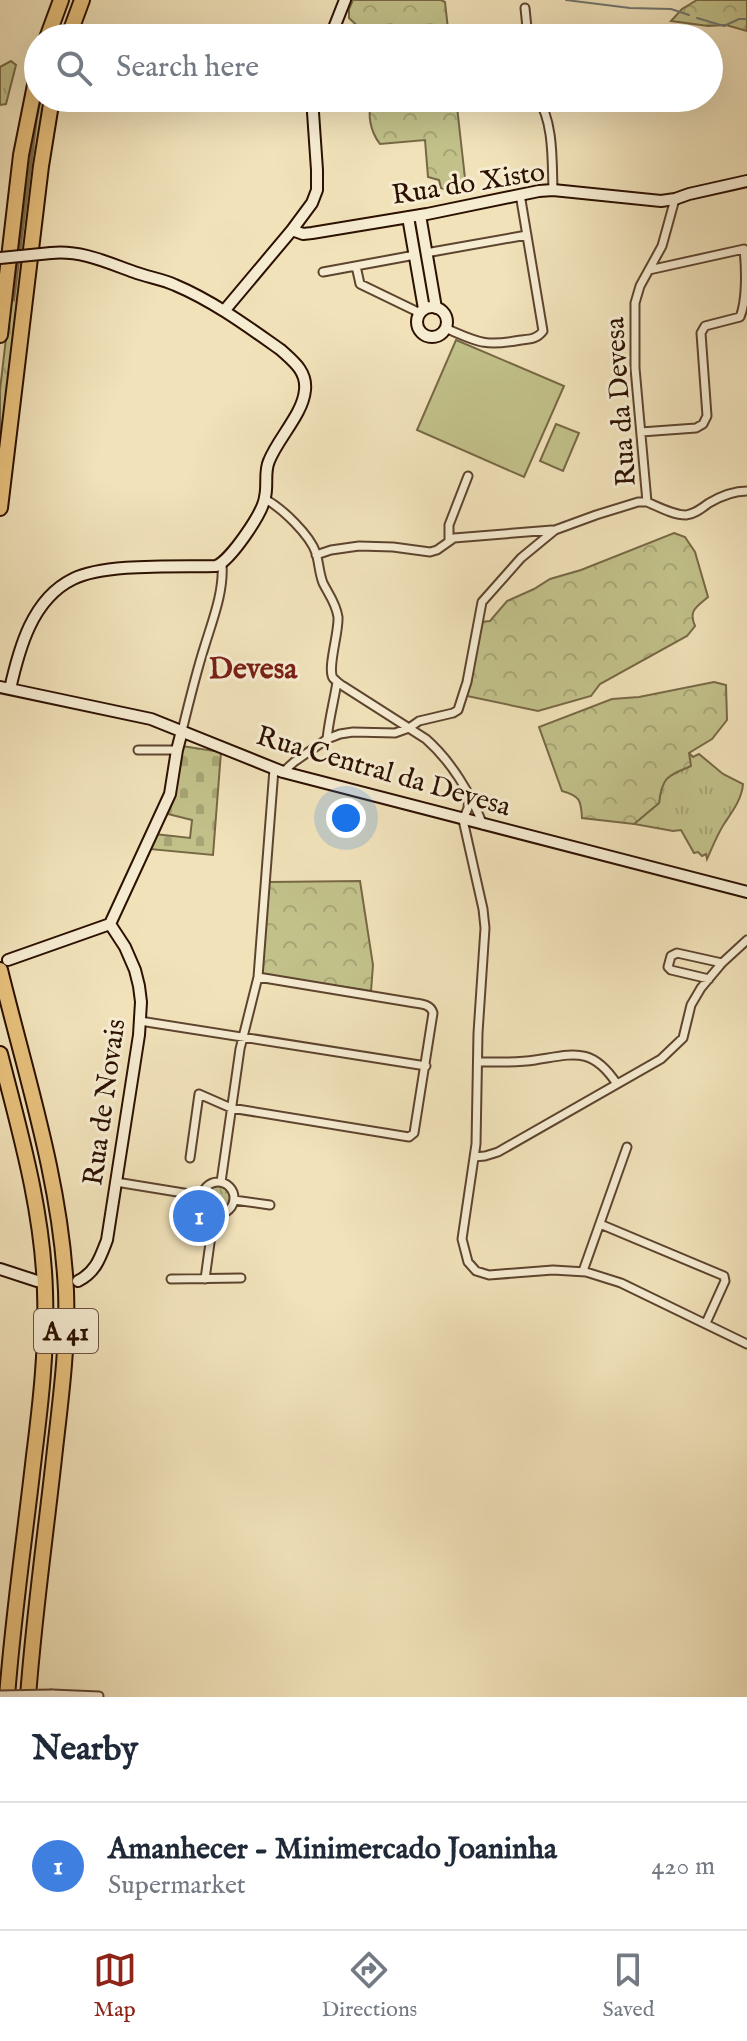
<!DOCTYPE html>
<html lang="en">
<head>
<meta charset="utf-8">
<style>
  :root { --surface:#fff; --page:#f2f2f3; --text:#1f2937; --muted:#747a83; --line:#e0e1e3; --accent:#8f2418 }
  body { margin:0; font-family:"IM FELL English",serif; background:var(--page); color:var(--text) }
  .you { position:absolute; left:346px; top:818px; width:28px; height:28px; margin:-20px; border:6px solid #fff; border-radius:50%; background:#1a73e8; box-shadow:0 0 0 12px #1a73e833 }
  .badge { display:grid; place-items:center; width:52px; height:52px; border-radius:50%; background:var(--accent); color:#fff; font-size:26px; font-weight:700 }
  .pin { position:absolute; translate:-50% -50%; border:4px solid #fff; box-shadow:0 2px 8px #0006 }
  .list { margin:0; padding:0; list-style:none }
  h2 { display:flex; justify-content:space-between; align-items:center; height:104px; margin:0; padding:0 32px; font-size:34px }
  h2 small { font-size:26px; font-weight:400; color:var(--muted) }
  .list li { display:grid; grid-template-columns:52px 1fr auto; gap:24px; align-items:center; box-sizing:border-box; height:128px; padding:0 32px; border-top:2px solid var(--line) }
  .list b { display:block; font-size:30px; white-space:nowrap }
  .list p { margin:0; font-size:26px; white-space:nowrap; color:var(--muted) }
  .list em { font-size:26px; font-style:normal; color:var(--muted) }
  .icon { flex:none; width:44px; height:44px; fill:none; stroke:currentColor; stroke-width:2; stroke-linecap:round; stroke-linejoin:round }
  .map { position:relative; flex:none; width:747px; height:1697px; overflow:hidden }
  .search { position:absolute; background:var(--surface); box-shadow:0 8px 32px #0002; left:24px; right:24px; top:24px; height:88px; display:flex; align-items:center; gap:20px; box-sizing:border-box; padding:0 28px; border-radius:44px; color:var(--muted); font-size:30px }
  .sheet { height:232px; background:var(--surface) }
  nav { display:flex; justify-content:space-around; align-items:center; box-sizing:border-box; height:112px; border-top:2px solid var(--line); background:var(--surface); font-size:22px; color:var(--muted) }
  nav a { display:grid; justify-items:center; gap:4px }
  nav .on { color:var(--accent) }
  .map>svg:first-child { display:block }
  .grass { fill:url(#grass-tufts); stroke:#776845; stroke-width:2 }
  .forest { fill:url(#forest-crowns); stroke:#776845; stroke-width:2 }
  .cemetery { fill:url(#cemetery-stones); stroke:#776845; stroke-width:2 }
  .green { fill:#c2c18a; stroke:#776845; stroke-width:2 }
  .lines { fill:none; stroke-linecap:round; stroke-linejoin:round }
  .stream { stroke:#717770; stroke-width:2 }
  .street-casing { stroke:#5d442e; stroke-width:11 }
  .secondary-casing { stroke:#2c1000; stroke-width:14 }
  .highway-casing { stroke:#2c1000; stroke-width:18 }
  .street { stroke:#f6ecd2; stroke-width:7 }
  .secondary { stroke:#f6ecd2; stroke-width:10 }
  .highway { stroke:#e8c17d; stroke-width:14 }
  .street-bridge-casing { stroke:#5d442e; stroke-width:11; stroke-linecap:butt }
  .secondary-bridge-casing { stroke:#2c1000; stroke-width:14; stroke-linecap:butt }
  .street-bridge { stroke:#f6ecd2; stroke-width:7 }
  .secondary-bridge { stroke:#f6ecd2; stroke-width:10 }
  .labels { text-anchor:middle; stroke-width:6; stroke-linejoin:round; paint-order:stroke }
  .shield { fill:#f6ecd2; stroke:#69523f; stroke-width:2 }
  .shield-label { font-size:26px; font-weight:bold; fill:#2c1000 }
  .street-label { font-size:28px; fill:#2c1000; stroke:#f6ecd2 }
  .neighbourhood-label { font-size:30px; font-weight:bold; fill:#7a1f14; stroke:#f6ecd2 }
</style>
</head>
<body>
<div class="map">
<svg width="747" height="1697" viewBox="0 0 747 1697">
  <defs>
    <pattern id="grass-tufts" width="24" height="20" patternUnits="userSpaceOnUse" patternTransform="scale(2)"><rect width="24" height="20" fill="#c2c18a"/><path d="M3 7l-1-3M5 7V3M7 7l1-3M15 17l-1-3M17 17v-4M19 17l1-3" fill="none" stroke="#a7a575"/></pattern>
    <pattern id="forest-crowns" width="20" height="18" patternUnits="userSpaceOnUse" patternTransform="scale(2)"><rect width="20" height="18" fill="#c2c18a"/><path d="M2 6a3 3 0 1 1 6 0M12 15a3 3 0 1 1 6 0" fill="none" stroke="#a7a575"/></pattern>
    <pattern id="cemetery-stones" width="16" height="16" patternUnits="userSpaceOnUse" patternTransform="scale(2)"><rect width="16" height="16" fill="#c2c18a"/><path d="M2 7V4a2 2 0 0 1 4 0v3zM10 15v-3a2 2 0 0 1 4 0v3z" fill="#a7a575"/></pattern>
  </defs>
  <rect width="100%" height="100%" fill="#f1e2ba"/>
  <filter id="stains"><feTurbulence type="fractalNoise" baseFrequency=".0025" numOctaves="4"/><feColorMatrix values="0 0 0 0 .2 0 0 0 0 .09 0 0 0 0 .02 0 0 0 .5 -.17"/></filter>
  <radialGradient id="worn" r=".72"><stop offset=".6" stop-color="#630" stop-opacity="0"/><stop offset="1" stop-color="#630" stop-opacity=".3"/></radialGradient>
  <path class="grass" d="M11 61 16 65 6 104 0 105V67Z
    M42 98H46L36 156 0 455V390L22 200 30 143 36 114 13 299 14 300 38 110Z
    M689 753 693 757 699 754 723 774 743 784C742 799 732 812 724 824 717 835 712 848 707 859L706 854 702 856 698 852 694 853 681 830 673 831 634 824 659 803C662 777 666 776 690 766Z
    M205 1199a13 13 0 1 1 26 0a13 13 0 1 1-26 0Z"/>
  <path class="forest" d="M353 0H441L445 2 449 38H385L382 34 368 36 349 18V9Z
    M697 0H747V31L726 25 708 26 671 21 682 9Z
    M374 98H456L466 187C458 193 450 193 441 188L439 180 428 177 425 140 380 144C370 131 367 114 372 99Z
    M674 533 685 537 695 552 708 597C697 607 688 610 695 626L687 636 600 684 591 696 538 711 467 696 481 622 490 621 507 601 534 589 550 579 581 570Z
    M714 682 726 685 727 720 712 739 689 753 691 766C667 776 662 777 659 803L634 824 582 818C581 800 580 796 562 791L539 727 612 699 639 697Z
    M360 881 373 965 371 991 264 975 262 970 269 882Z"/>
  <path class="cemetery" d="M182 746 221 752 213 855 149 849 155 834 190 838 192 820 164 813Z"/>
  <path class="green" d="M456 340 564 386 524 477 417 430Z
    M556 424 579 433 563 471 540 461Z"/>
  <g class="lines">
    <path class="stream" d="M566 0 630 8 671 9 689 15
      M697 18 724 26 739 19H747"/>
    <g class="street-casing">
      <path id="street" d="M525 8 528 38
        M537 98C554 120 552 163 553 190
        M675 199 662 246 640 286 635 303V368L647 502C659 507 673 515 686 515 695 514 702 508 709 503 721 496 733 491 747 491
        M426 253 527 235
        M356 266 360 284 420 313
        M323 272 415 255
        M445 328C478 342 484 347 521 340 530 339 537 339 543 331L520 194
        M641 432 696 428 703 424 707 416 701 333 705 326 740 317C747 300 746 268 744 249L649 270
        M265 499C282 508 310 535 316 553 319 562 319 573 323 583 329 595 336 603 338 617 339 633 327 668 333 678 334 679 342 686 343 686L426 739C451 761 471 794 483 825
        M449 540V525L468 476
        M316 555 331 550 359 546 393 547 430 552 437 550 454 538 552 530
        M182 731C189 702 196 673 205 645 213 619 224 591 222 564
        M327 739C329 719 334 701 337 682
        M138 750H177
        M283 772 294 762 327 739 340 734 353 732 395 733 409 728 419 721 453 713 458 710 467 682 482 602 521 558 555 530 596 515 638 502H647
        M469 795 468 808 463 820 483 909 485 928 478 1033 476 1144 462 1239 468 1262 476 1271 489 1275 553 1270 586 1272 621 1283 747 1344
        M709 979 671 970 668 967 671 956 677 953 722 963
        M140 1021 426 1066
        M478 1062C497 1062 516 1063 535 1060 574 1054 592 1046 617 1084
        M474 1157 485 1156 498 1152 661 1059 683 1038 691 1005 701 988 722 963 747 940
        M190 1158 199 1094 231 1108 409 1137 414 1133 433 1013C431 1005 423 1004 415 1003L258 977
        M202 1198a16 16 0 1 1 32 0a16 16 0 1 1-32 0Z
        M116 1182 202 1196
        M221 1182 240 1049 258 977 274 769
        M234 1200 270 1205
        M600 1224 724 1276 725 1281 706 1323
        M583 1271 627 1147
        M171 1279 241 1278
        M205 1279 214 1214
        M52 1694 99 1696"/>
    </g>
    <g class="secondary-casing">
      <path id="secondary" d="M330 38 345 0
        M420 215 436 308
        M408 217 424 309
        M292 230 303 234 312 233 427 214 539 191 553 190 661 201 675 199 689 194 747 181
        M417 322a15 15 0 1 1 30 0a15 15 0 1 1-30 0Z
        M224 311 292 230 312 203 317 190V170L312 98
        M0 687 151 719 283 772 747 892
        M10 689C19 649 32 599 73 579 105 563 178 567 216 566 230 561 263 513 265 497 268 485 264 472 269 461 278 438 303 414 305 390 307 371 293 361 281 350 247 326 213 301 175 285 162 279 147 277 134 272 106 262 81 250 51 253
        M8 960 110 924 170 794 177 750 182 731
        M0 1269 37 1281
        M78 1281C96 1272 100 1258 107 1240L139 1035 141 1002 139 986 135 970 125 947 110 924"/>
    </g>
    <g class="highway-casing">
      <path id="highway" d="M47 38 61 0
        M68 38 82 0
        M0 335 21 155 38 70
        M0 508 41 166 52 98
        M0 970C26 1076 61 1182 66 1291 68 1344 61 1397 55 1449 46 1532 34 1614 28 1697
        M0 1054C20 1132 43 1211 45 1292 47 1347 41 1401 34 1456 25 1536 13 1616 7 1697"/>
    </g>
    <use href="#street" class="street"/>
    <use href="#secondary" class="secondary"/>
    <use href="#highway" class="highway"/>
    <g class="street-bridge-casing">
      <path id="street-bridge" d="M0 1695 52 1694"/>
    </g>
    <g class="secondary-bridge-casing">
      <path id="secondary-bridge" d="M0 258 51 253"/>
    </g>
    <use href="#street-bridge" class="street-bridge"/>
    <use href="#secondary-bridge" class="secondary-bridge"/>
  </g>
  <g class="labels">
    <rect class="shield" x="34" y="1309" width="64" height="44" rx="6"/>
    <g class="shield-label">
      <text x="66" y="1340">A 41</text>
    </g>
    <g class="street-label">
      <text transform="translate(468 182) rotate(-9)" y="10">Rua do Xisto</text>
      <text transform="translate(619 402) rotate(-94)" y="10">Rua da Devesa</text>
      <text transform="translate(384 770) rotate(16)" y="10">Rua Central da Devesa</text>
      <text transform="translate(103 1102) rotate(-82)" y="10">Rua de Novais</text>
    </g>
    <g class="neighbourhood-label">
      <text x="253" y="678">Devesa</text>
    </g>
  </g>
  <rect width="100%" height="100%" filter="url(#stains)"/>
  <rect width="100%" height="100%" fill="url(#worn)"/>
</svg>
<div class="you"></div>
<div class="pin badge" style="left:199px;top:1216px;background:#3f7fe0">1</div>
<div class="search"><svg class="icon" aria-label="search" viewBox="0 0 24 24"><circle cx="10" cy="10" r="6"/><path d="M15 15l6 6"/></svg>Search here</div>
</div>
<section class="sheet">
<h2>Nearby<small></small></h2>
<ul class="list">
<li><span class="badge" style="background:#3f7fe0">1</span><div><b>Amanhecer - Minimercado Joaninha</b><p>Supermarket</p></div><em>420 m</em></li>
</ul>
</section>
<nav>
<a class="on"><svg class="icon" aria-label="map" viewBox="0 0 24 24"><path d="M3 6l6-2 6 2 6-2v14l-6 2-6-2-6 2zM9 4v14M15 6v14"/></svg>Map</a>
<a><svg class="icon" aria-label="directions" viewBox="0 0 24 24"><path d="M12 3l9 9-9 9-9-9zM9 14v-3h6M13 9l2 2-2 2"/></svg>Directions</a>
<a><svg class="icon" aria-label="saved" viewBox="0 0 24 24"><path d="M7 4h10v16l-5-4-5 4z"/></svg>Saved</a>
</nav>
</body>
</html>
